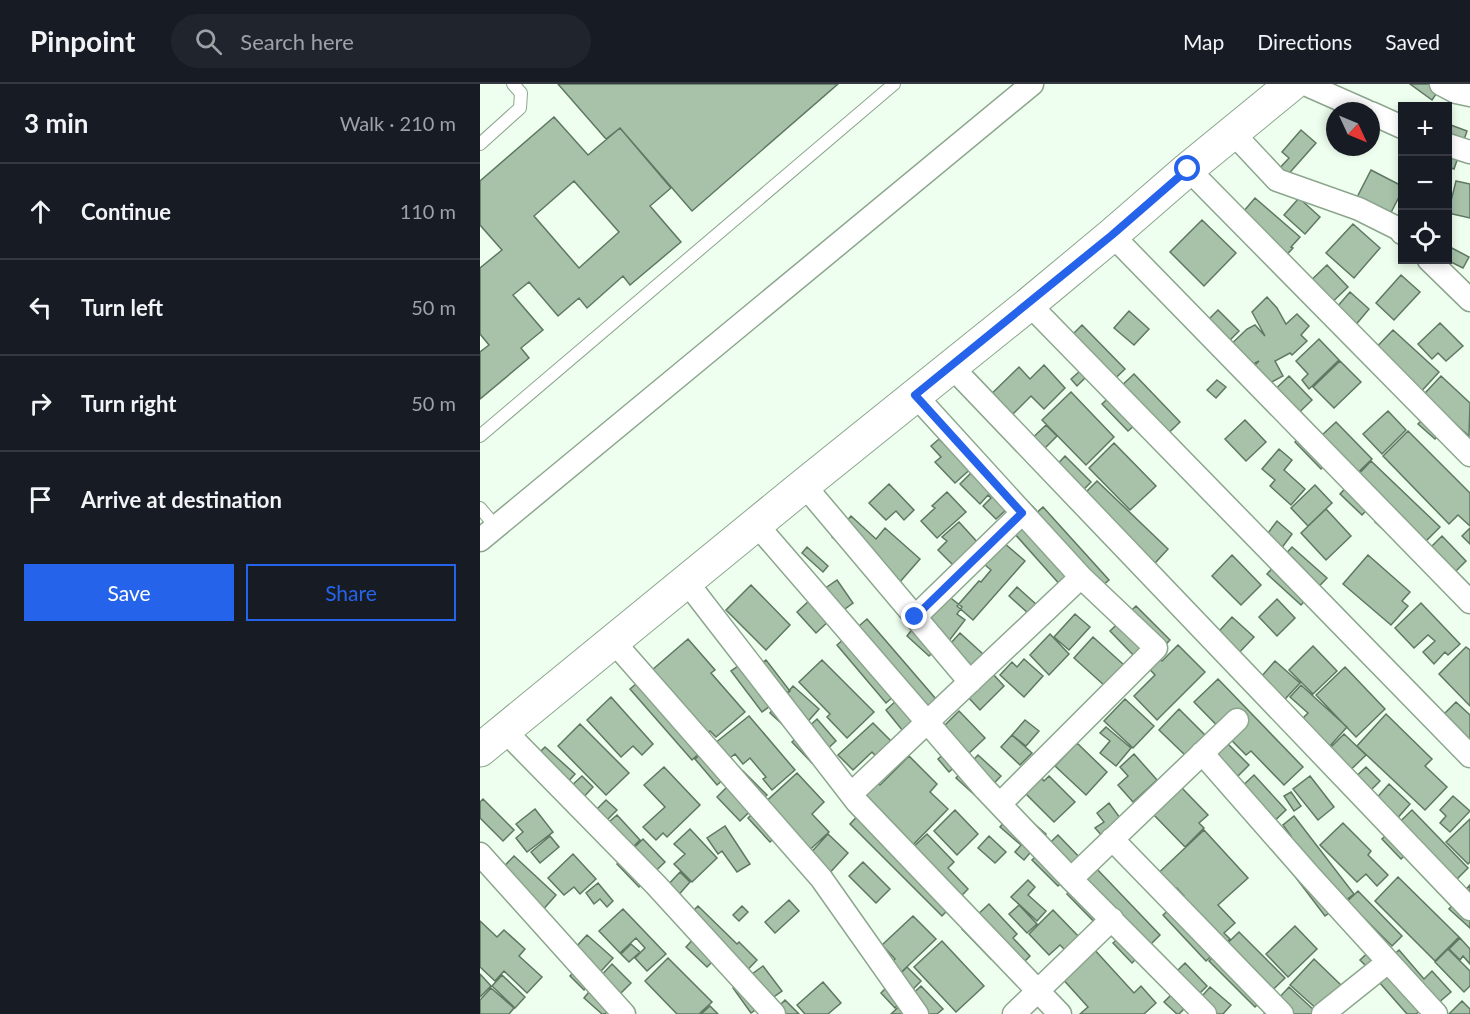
<!DOCTYPE html>
<html lang="en">
<head>
<meta charset="utf-8">
<style>
  :root { --surface:#171b24; --page:#20242c; --text:#f1f3f6; --muted:#9ea1a6; --line:#363941; --accent:#2563eb }
  body { margin:0; font-family:Lato,sans-serif; background:var(--page); color:var(--text) }
  .controls { position:absolute; right:18px; top:18px; display:grid; overflow:hidden; border-radius:0px; box-shadow:0 3px 9px #0003 }
  .controls button { width:54px; height:54px; display:grid; place-items:center; padding:0; border:0; border-bottom:2px solid var(--line); background:var(--surface); color:var(--text); font:30px sans-serif }
  .compass { position:absolute; left:846px; top:18px; width:54px; height:54px; border-radius:50%; background:var(--surface); box-shadow:0 3px 9px #0003; rotate:134deg }
  .stop { position:absolute; width:18px; height:18px; margin:-14px; border:4px solid #2563eb; border-radius:50%; background:#fff }
  .stop.end { background:#2563eb; border-color:#fff; box-shadow:0 2px 6px #0008 }
  .list { margin:0; padding:0; list-style:none }
  h2 { display:flex; justify-content:space-between; align-items:center; height:78px; margin:0; padding:0 24px; font-size:26px }
  h2 small { font-size:20px; font-weight:400; color:var(--muted) }
  .list li { display:grid; grid-template-columns:39px 1fr auto; gap:18px; align-items:center; box-sizing:border-box; height:96px; padding:0 24px; border-top:2px solid var(--line) }
  .list b { display:block; font-size:22px; white-space:nowrap }
  .list em { font-size:20px; font-style:normal; color:var(--muted) }
  .actions { display:flex; gap:12px; padding:18px 24px }
  .actions a { flex:1; padding:14px 0; border:2px solid var(--accent); border-radius:0px; text-align:center; font-size:21px; color:var(--accent) }
  .actions .main { background:var(--accent); color:#fff }
  .icon { flex:none; width:33px; height:33px; fill:none; stroke:currentColor; stroke-width:2; stroke-linecap:round; stroke-linejoin:round }
  .map { position:relative; flex:none; width:990px; height:930px; overflow:hidden }
  header { display:flex; align-items:center; gap:36px; box-sizing:border-box; height:84px; padding:0 30px; background:var(--surface); border-bottom:2px solid var(--line) }
  header strong { font-size:28px }
  nav { display:flex; gap:33px; margin-inline-start:auto; font-size:21px }
  .search { width:420px; height:54px; background:var(--page); display:flex; align-items:center; gap:15px; box-sizing:border-box; padding:0 21px; border-radius:33px; color:var(--muted); font-size:22px }
  main { display:flex }
  aside { flex:1; background:var(--surface) }
  .map>svg:first-child { display:block }
  .building { fill:#a7c2a9; stroke:#5f7861; stroke-width:1.5; fill-rule:evenodd }
  .lines { fill:none; stroke-linecap:round; stroke-linejoin:round }
  .lane-casing { stroke:#8ca68e; stroke-width:14 }
  .street-casing { stroke:#8ca68e; stroke-width:25 }
  .secondary-casing { stroke:#8ca68e; stroke-width:35 }
  .lane { stroke:#fff; stroke-width:12 }
  .street { stroke:#fff; stroke-width:22 }
  .secondary { stroke:#fff; stroke-width:33 }
  .route { stroke:#2563eb; stroke-width:8 }
</style>
</head>
<body>
<header>
<strong>Pinpoint</strong>
<div class="search"><svg class="icon" aria-label="search" viewBox="0 0 24 24"><circle cx="10" cy="10" r="6"/><path d="M15 15l6 6"/></svg>Search here</div>
<nav><a>Map</a><a>Directions</a><a>Saved</a></nav>
</header>
<main>
<aside>
<h2>3 min<small>Walk · 210 m</small></h2>
<ul class="list">
<li><svg class="icon" aria-label="ahead" viewBox="0 0 24 24"><path d="M12 20V5M6 11l6-6 6 6"/></svg><div><b>Continue</b></div><em>110 m</em></li>
<li><svg class="icon" aria-label="left" viewBox="0 0 24 24"><path d="M17 20v-9H6M10 6l-5 5 5 5"/></svg><div><b>Turn left</b></div><em>50 m</em></li>
<li><svg class="icon" aria-label="right" viewBox="0 0 24 24"><path d="M7 20v-9h11M14 6l5 5-5 5"/></svg><div><b>Turn right</b></div><em>50 m</em></li>
<li><svg class="icon" aria-label="arrive" viewBox="0 0 24 24"><path d="M6 21V4h12l-3 4 3 4H6"/></svg><div><b>Arrive at destination</b></div></li>
</ul>
<div class="actions"><a class="main">Save</a><a>Share</a></div>
</aside>
<div class="map">
<svg width="990" height="930" viewBox="0 0 990 930">
  <rect width="100%" height="100%" fill="#eeffef"/>
  <path class="building" d="M78 0H358L212 127 140 44 126 55Z
    M930 0H963L952 16Z
    M74 33 108 71 140 44 191 104 170 122 201 158 150 201 143 192 107 224 99 214 78 232 49 198 33 211 63 246 41 264 49 274 0 315V268L9 261 0 250V184L22 166 0 141V97ZM94 97 139 148 99 184 54 132Z
    M968 40 987 47 974 85 968 83Z
    M821 46 836 59 805 94 797 87 809 74 802 68Z
    M891 86 922 102V107L903 144 870 127Z
    M976 97 990 100V134L968 129Z
    M775 114 820 153 811 163 813 164 801 177 750 143Z
    M819 114 840 133 825 150 804 131Z
    M722 136 756 169 724 202 690 168Z
    M873 140 900 164 874 194 846 169Z
    M968 162 989 173 983 184 967 176Z
    M847 181 868 203 844 226 823 204Z
    M921 191 940 208 914 236 896 219Z
    M870 208 889 225 869 249 850 231Z
    M787 213 797 224 806 240 817 230 829 242 821 251 827 257 812 271 810 269 795 277 803 292 782 303 764 292 779 277 758 288 743 268 767 245 775 241 785 252 772 228Z
    M738 226 759 247 735 271 714 250Z
    M649 227 669 245 654 261 634 244Z
    M960 239 983 262 966 277 958 269 952 275 938 260Z
    M602 241 645 285 624 305 590 253Z
    M913 246 959 288 937 312 888 272Z
    M839 255 859 276 829 305 822 296 828 290 816 277Z
    M860 277 881 298 854 324 833 303Z
    M564 281 585 304 564 325 551 312 518 345 497 324 539 283 550 295Z
    M600 287 606 293 597 302 591 295Z
    M654 290 700 338 675 362 655 341 648 347 622 320Z
    M809 292 832 316 805 342 782 318Z
    M961 292 990 319 989 352 972 337 955 355 938 340 944 334 932 323Z
    M737 296 746 303 736 314 727 306Z
    M591 308 634 353 606 381 562 336Z
    M908 327 926 346 902 370 883 350Z
    M765 336 786 358 766 377 745 355Z
    M856 338 892 375 864 402 844 382 841 385 815 358 831 342 841 352Z
    M566 341 577 352 553 376 542 364Z
    M928 347 990 409V442L978 431 969 440 903 372Z
    M469 351 505 372 475 399 455 378 461 373 451 362 459 355 462 358Z
    M634 359 676 402 650 426 609 384Z
    M799 365 812 376 804 386 825 405 811 421 790 402 795 396 782 385Z
    M585 372 611 398 589 421 574 384Z
    M505 375 556 426 542 440 527 425 516 435 503 422 511 414 508 411 500 420 480 400Z
    M891 377 960 443 938 465 908 450 895 438 907 426 896 416 882 431 860 410Z
    M617 397 688 465 663 492 598 416Z
    M409 400 434 426 424 436 416 427 406 436 389 419Z
    M835 401 852 419 828 442 811 424Z
    M467 408 486 428 457 454 441 437 455 424 452 422Z
    M563 423 629 496 611 512 593 493 582 503 534 449Z
    M846 425 871 452 846 476 821 449Z
    M371 432 396 455 405 444 440 475 412 507 352 453Z
    M797 437 812 450 801 465 785 453Z
    M479 438 500 461 476 484 458 466 467 457 462 453Z
    M990 444V460L982 452Z
    M962 452 986 477 964 499 940 474Z
    M517 453 545 477 493 536 477 522 499 497 501 498 511 486 498 475Z
    M327 463 348 482 343 488 322 469Z
    M812 463 847 494 821 521 787 490Z
    M752 471 781 501 761 521 732 492Z
    M888 471 930 508 922 517 928 522 911 541 863 500Z
    M357 496 373 519 354 533 337 510Z
    M271 501 310 541 286 566 246 526Z
    M537 503 557 521 549 530 529 512Z
    M467 511 482 523 477 530 485 536 465 562 439 542Z
    M332 514 351 535 336 549 317 528Z
    M797 515 815 534 797 552 779 533Z
    M941 519 980 560 968 571 965 568 954 580 943 568 955 557 948 551 934 564 915 544Z
    M656 522 690 556 678 568 657 575 630 547Z
    M595 530 610 543 589 566 574 553Z
    M752 533 774 553 752 576 730 557Z
    M387 535 462 622 427 652 406 626 417 616 414 612 406 619 357 561Z
    M434 543 457 564 449 572 427 552Z
    M480 549 503 570 483 592 460 571Z
    M570 550 589 570 569 591 550 571Z
    M613 553 644 581 625 602 594 574Z
    M208 555 235 586 231 589 265 628 236 653 230 647 217 659 223 666 212 676 150 605Z
    M698 561 725 588 677 636 654 612 675 591 662 577 672 567 682 577Z
    M833 562 857 587 833 610 809 586Z
    M986 563 990 566V622L959 590Z
    M271 573 278 582 286 576 310 607 282 628 251 587Z
    M544 575 563 592 544 613 520 591 532 578 537 583Z
    M342 576 394 628 367 654 347 633 350 630 319 598Z
    M795 577 820 599 793 628 774 601Z
    M865 583 905 625 876 653 836 611Z
    M512 589 524 602 500 626 488 613Z
    M738 595 823 683 804 701 771 667 766 671 714 618Z
    M821 601 867 643 841 672 812 645 828 629 810 613Z
    M313 602 339 625 315 652 290 629Z
    M131 613 173 660 162 671 153 662 141 673 107 636Z
    M645 615 674 642 653 664 624 637Z
    M976 618 990 631V667L962 632Z
    M699 625 725 651 705 671 679 646Z
    M479 627 505 654 486 672 460 646Z
    M906 630 952 675 945 682 967 703 945 726 877 662Z
    M269 632 315 686 292 706 283 695 286 693 270 674 263 680 255 670 245 678 253 687 237 701 215 675Z
    M337 635 356 657 332 679 312 658Z
    M545 636 559 647 546 662 532 651Z
    M393 639 417 663 402 679 392 668 373 686 358 671Z
    M100 640 149 689 126 711 78 662Z
    M626 643 651 664 636 682 620 669 630 657 620 649Z
    M864 650 886 671 859 697 838 676Z
    M532 651 552 669 540 681 521 663Z
    M746 658 769 681 753 697 730 674Z
    M597 659 627 688 606 711 575 682Z
    M65 663 95 690 77 710 61 667Z
    M468 666 479 679 469 688 458 675Z
    M654 670 677 696 653 718 638 701 648 692 640 683Z
    M498 671 521 692 499 715 476 694Z
    M429 672 457 700 450 708 468 725 426 768 382 713 397 698 400 701Z
    M184 683 220 721 187 753 183 749 176 756 163 743 185 723 164 701Z
    M886 683 900 697 883 714 869 699Z
    M263 687 287 711 260 737 237 713Z
    M317 689 344 718 332 730 349 748 321 774 299 750 290 758 268 734Z
    M774 691 806 726 788 743 755 709Z
    M102 692 113 703 101 716 89 704Z
    M560 692 564 697 569 692 595 718 574 738 544 708Z
    M830 692 854 723 838 736 813 705Z
    M909 700 930 720 914 738 886 726Z
    M701 703 728 731 719 739 724 744 705 763 673 730Z
    M811 708 821 722 814 727 804 712Z
    M973 712 990 727 970 748 960 739 966 732 960 726Z
    M3 715 34 746 23 757 0 734V718Z
    M126 716 137 726 124 739 113 729Z
    M629 719 643 738 623 753 615 744 624 738 617 729Z
    M389 720 426 770 447 750 474 778 468 784 488 805 462 832 370 740Z
    M536 724 566 750 544 776 535 768 541 761 520 743Z
    M55 725 73 748 47 768 36 754 43 748 36 740Z
    M475 726 498 750 477 771 454 747Z
    M932 726 988 784 962 810 936 761 921 775 902 755Z
    M137 731 160 756 146 770 122 744Z
    M814 732 874 810 845 832 794 765 811 752 803 741Z
    M990 735V778L988 780 966 758Z
    M863 739 891 767 888 771 908 791 897 802 886 790 877 798 840 761Z
    M245 742 270 780 257 788 242 767 238 770 227 754Z
    M210 745 237 774 212 798 194 780 205 770 194 760Z
    M724 746 768 794 738 821 755 839 744 849 750 855 726 877 683 831 704 812 697 804 687 814 670 797Z
    M348 750 368 769 345 794 325 775Z
    M578 751 604 778 578 802 552 776Z
    M70 752 79 763 60 779 51 768Z
    M509 752 526 768 515 779 498 764Z
    M163 755 185 778 159 803 137 780Z
    M93 770 116 795 100 810 94 803 84 811 68 794Z
    M34 772 76 811 53 837 10 797Z
    M383 778 410 805 396 819 369 792Z
    M615 783 680 851 652 879 633 859 639 854 620 844 587 810Z
    M200 788 210 798 196 814 185 804Z
    M918 793 979 853 955 877 895 817Z
    M548 796 555 803 548 811 566 827 557 837 531 813Z
    M118 799 133 817 127 823 120 815 114 820 106 809Z
    M990 801V844L969 825Z
    M878 807 922 852 912 862 886 836 871 850 853 831Z
    M309 816 319 827 295 849 285 838Z
    M509 820 537 850 533 854 550 872 537 885 512 873 511 875 482 845Z
    M539 821 557 840 547 849 529 830Z
    M218 822 257 860 259 858 277 876 255 899 232 878 227 883 206 863 219 849 205 835Z
    M262 822 268 828 259 837 253 831Z
    M143 825 186 870 167 887 155 874 165 864 156 854 140 869 119 847Z
    M573 826 601 855 587 868 580 861 569 871 549 850Z
    M433 832 456 855 412 897 402 887 415 875 402 861Z
    M0 837 17 853 24 846 45 865 39 872 62 893 47 909 24 887 15 897 0 883Z
    M815 842 837 865 808 893 786 870Z
    M759 848 805 894 775 923 729 877Z
    M107 851 133 874 104 906 90 892 107 874 95 864Z
    M980 854 990 865V880L983 872 980 876 969 865Z
    M462 857 504 902 476 928 434 883Z
    M151 860 160 868 149 878 141 870Z
    M897 860 893 889 880 876Z
    M612 863 654 909 661 902 676 919 664 930H600L608 923 580 892Z
    M968 865 990 887V902L984 908 955 878Z
    M919 866 944 895 952 887 971 908 950 926 946 922 936 930H927L892 890Z
    M188 874 232 918 219 930H197L165 897Z
    M834 875 862 902 839 927 810 901Z
    M705 879 727 902 699 930H697L684 918 700 902 691 893Z
    M132 880 151 899 132 918 113 900Z
    M283 882 302 907 271 929 253 904Z
    M427 883 441 897 415 924 401 909Z
    M0 890 11 902 0 913Z
    M22 891 45 913 35 924 12 902Z
    M343 898 361 919 348 930H325L317 921Z
    M441 902 463 925 457 930H411Z
    M113 903 133 921 125 930H122L104 914Z
    M730 903 751 921 743 930H714L716 919Z
    M809 903 835 927 833 930H784Z
    M11 904 34 924 29 930H0V916Z
    M305 916 319 930H291Z
    M982 917 990 925V930H969Z
    M230 922 238 930H221Z"/>
  <g class="lines">
    <g class="lane-casing">
      <path id="lane" d="M0 60 40 24 41 9 33 0
        M0 352 414 0
        M0 424 16 443"/>
    </g>
    <g class="street-casing">
      <path id="street" d="M825 0 886 27
        M961 0 976 8 990 11
        M891 29 922 43
        M752 48 797 96 879 125 919 145 922 149
        M968 61 990 68
        M708 85 990 371
        M632 151 990 518
        M949 176 990 216
        M549 220 990 672
        M471 282 990 825
        M435 311 601 493 676 564 520 720
        M324 401 490 598
        M276 440 505 705 591 795 725 930
        M0 456 552 0
        M206 497 377 718 580 930
        M435 533 542 429
        M133 557 341 794 437 930
        M24 646 176 801 294 930
        M722 669 830 792 956 930
        M371 710 601 493
        M632 755 802 930
        M0 770 144 930
        M591 795 757 636
        M534 930 632 835
        M843 930 908 878"/>
    </g>
    <g class="secondary-casing">
      <path id="secondary" d="M0 666 324 401 549 220 632 151 708 85 812 0"/>
    </g>
    <use href="#lane" class="lane"/>
    <use href="#street" class="street"/>
    <use href="#secondary" class="secondary"/>
  </g>
  <g class="lines">
    <path class="route" d="M435 533 542 429 435 311 632 151 708 85"/>
  </g>
</svg>
<div class="controls">
<button>+</button>
<button>−</button>
<button><svg class="icon" aria-label="locate" viewBox="0 0 24 24"><circle cx="12" cy="12" r="6"/><path d="M12 2v4M12 18v4M2 12h4M18 12h4"/></svg></button>
</div>
<svg class="compass" viewBox="-18 -18 36 36"><path d="M0-13l5 13h-10z" fill="#e53935"/><path d="M0 13l5-13h-10z" fill="#9ea1a6"/></svg>
<div class="stop" style="left:708px;top:85px"></div>
<div class="stop end" style="left:435px;top:533px"></div>
</div>
</main>
</body>
</html>
